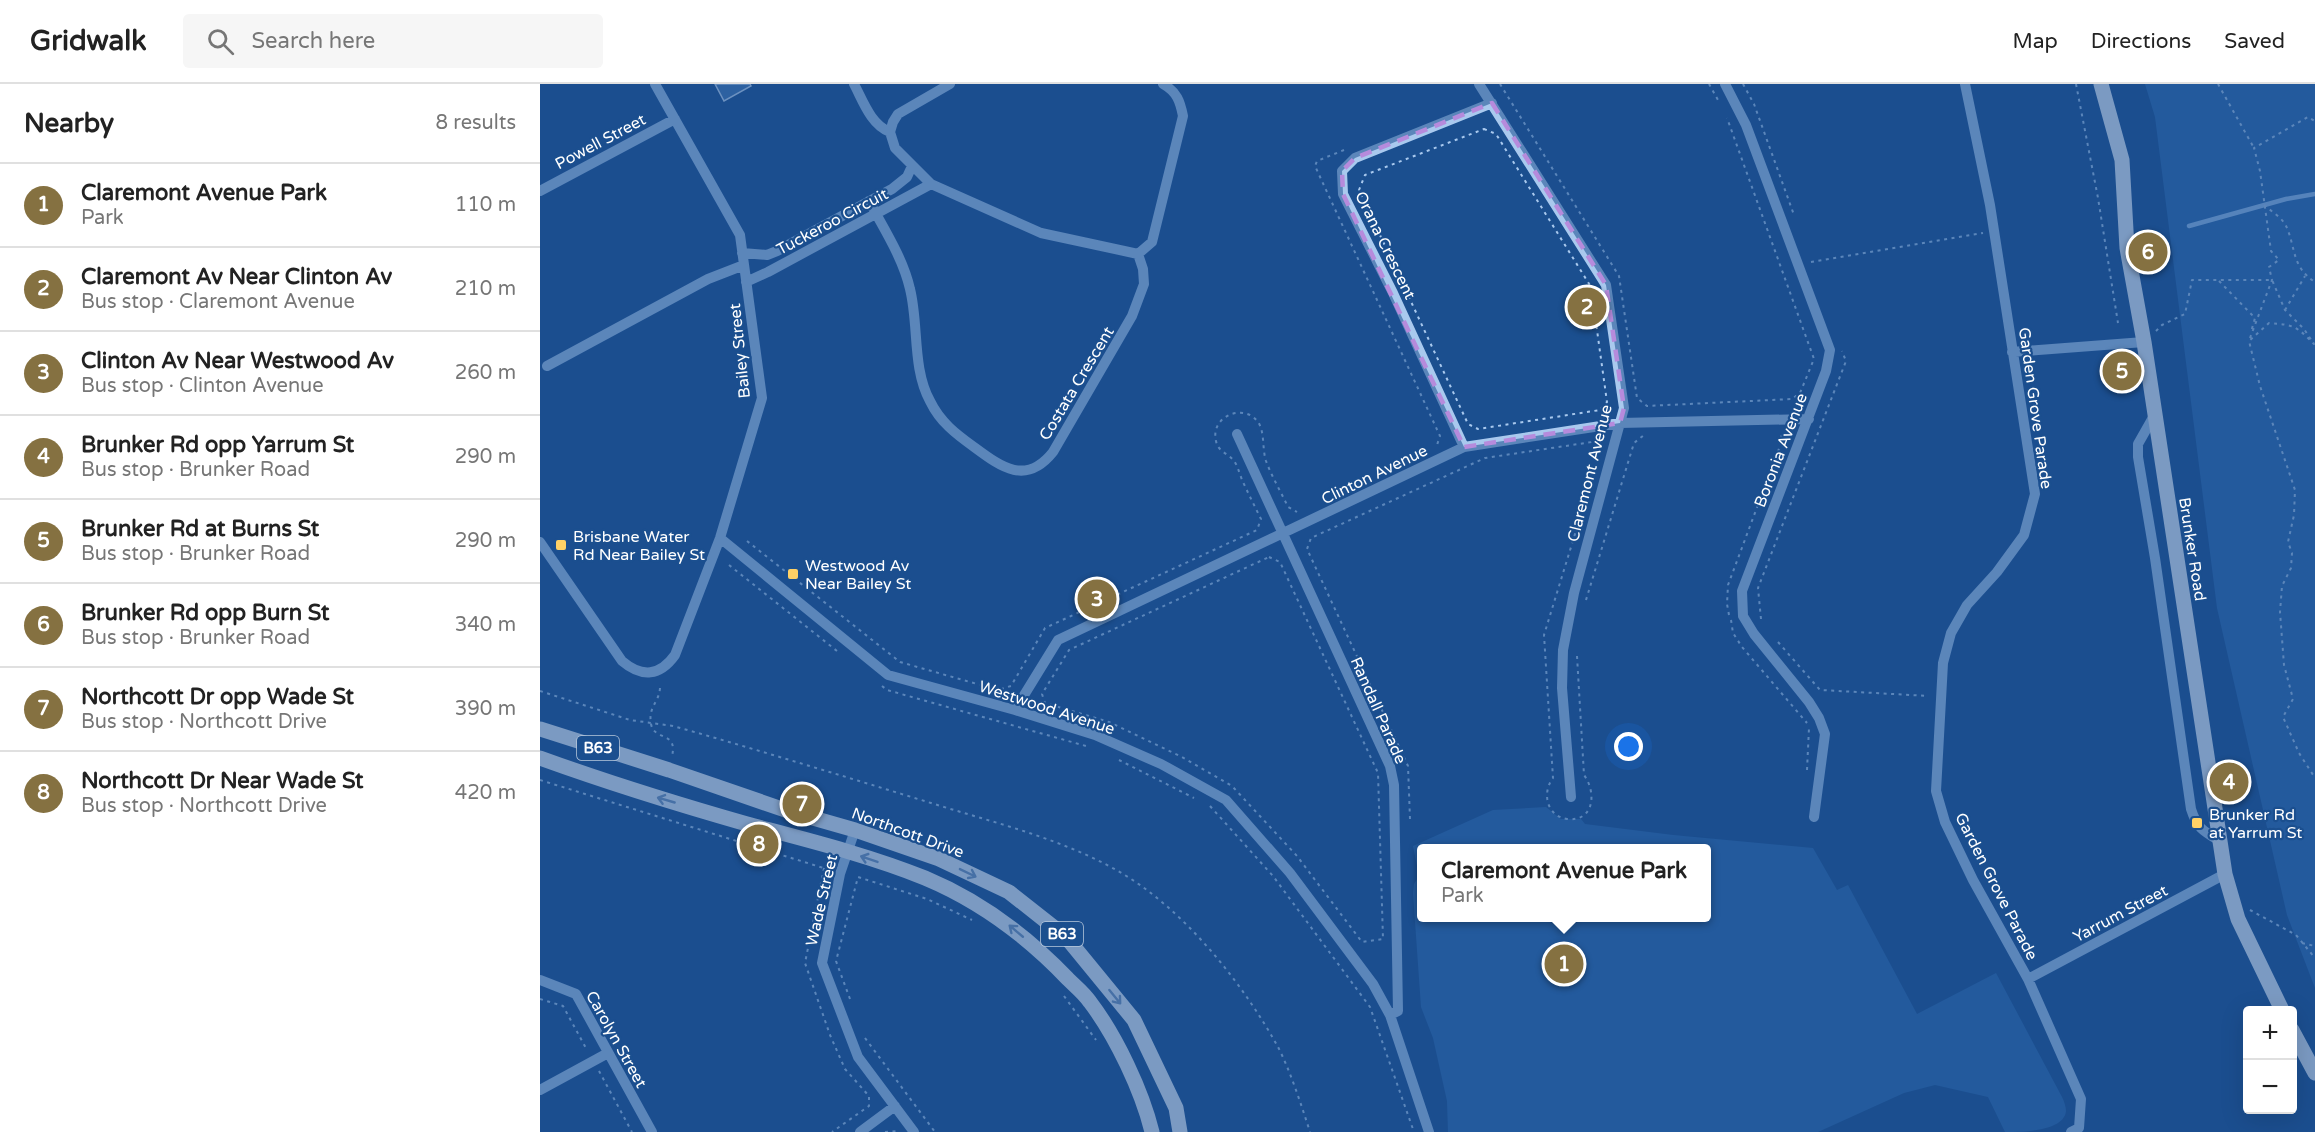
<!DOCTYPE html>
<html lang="en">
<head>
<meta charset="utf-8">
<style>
  :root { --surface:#fff; --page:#f6f6f6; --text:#222; --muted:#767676; --line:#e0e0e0; --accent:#857141 }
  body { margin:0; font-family:"Varela Round",sans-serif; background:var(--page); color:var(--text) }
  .controls { position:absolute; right:18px; bottom:18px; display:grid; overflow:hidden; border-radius:6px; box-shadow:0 6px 24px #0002 }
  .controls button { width:54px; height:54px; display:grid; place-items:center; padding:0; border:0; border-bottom:2px solid var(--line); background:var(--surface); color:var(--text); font:30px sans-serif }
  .you { position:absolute; left:1089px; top:663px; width:21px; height:21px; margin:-15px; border:4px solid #fff; border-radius:50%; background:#1a73e8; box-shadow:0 0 0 9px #1a73e833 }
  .badge { display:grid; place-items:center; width:39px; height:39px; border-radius:50%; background:var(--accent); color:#fff; font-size:20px; font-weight:700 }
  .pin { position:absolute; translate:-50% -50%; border:3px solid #fff; box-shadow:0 2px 6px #0006 }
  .popup { position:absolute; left:877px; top:760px; width:294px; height:78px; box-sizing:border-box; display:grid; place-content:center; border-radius:6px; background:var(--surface); filter:drop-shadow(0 2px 4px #0005); font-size:20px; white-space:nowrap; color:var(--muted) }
  .popup b { font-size:22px; color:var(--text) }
  .popup::after { content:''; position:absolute; left:50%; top:100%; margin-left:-12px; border:12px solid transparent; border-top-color:var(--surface) }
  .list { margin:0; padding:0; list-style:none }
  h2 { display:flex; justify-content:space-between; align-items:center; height:78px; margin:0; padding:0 24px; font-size:26px }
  h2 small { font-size:20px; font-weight:400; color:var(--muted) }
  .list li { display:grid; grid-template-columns:39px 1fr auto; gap:18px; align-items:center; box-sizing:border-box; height:84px; padding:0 24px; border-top:2px solid var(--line) }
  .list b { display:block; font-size:22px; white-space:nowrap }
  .list p { margin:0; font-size:20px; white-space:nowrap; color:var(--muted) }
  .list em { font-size:20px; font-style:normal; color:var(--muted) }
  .icon { flex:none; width:33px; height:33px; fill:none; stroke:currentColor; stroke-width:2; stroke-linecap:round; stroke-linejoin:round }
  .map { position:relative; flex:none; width:1775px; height:1048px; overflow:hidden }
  header { display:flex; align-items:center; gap:36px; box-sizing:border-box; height:84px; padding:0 30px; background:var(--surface); border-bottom:2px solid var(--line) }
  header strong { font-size:28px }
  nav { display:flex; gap:33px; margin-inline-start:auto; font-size:21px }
  .search { width:420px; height:54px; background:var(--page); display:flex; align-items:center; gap:15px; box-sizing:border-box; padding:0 21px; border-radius:6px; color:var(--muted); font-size:22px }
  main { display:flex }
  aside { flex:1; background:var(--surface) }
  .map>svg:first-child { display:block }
  .green { fill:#2e69ad; fill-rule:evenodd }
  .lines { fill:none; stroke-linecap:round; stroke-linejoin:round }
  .stream { stroke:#9cc4f0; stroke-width:4.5 }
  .building { fill:#4478b7; stroke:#cfe3fa; stroke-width:1.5 }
  .path { stroke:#a9c9ee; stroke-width:2; stroke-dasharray:3 4.5; stroke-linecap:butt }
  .minor { stroke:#a9c9ee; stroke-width:10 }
  .major { stroke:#f0f6ff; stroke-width:15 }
  .oneway { stroke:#7b9ac1 }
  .marked { fill:none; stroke:#b68bdc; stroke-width:4.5; stroke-dasharray:12 8; stroke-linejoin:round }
  .poi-dot { fill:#ffd166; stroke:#1b4f8f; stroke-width:2 }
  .labels { text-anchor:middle; stroke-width:4.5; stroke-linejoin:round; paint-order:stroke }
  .shield { fill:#1b4f8f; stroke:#bbcadd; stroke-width:1.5 }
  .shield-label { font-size:15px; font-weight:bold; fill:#fff }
  .street-label { font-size:16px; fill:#fff; stroke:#1b4f8f }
  .poi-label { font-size:16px; fill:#fff; stroke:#1b4f8f; text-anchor:start }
</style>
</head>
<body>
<header>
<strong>Gridwalk</strong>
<div class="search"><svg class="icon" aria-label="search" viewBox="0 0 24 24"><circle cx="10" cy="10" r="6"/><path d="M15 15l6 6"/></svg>Search here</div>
<nav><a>Map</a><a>Directions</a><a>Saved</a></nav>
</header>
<main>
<aside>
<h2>Nearby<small>8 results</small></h2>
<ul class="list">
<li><span class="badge">1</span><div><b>Claremont Avenue Park</b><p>Park</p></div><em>110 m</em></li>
<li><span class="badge">2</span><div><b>Claremont Av Near Clinton Av</b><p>Bus stop · Claremont Avenue</p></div><em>210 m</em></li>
<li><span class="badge">3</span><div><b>Clinton Av Near Westwood Av</b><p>Bus stop · Clinton Avenue</p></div><em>260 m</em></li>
<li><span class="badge">4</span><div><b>Brunker Rd opp Yarrum St</b><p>Bus stop · Brunker Road</p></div><em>290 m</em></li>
<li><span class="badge">5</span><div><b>Brunker Rd at Burns St</b><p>Bus stop · Brunker Road</p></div><em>290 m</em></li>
<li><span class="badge">6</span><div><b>Brunker Rd opp Burn St</b><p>Bus stop · Brunker Road</p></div><em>340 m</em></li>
<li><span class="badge">7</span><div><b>Northcott Dr opp Wade St</b><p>Bus stop · Northcott Drive</p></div><em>390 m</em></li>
<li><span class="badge">8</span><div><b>Northcott Dr Near Wade St</b><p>Bus stop · Northcott Drive</p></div><em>420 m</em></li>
</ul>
</aside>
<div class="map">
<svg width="1775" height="1048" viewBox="0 0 1775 1048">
  <rect width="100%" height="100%" fill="#1b4f8f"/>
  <path class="green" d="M1605 0H1775V904L1747 831 1677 524 1615 33Z
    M1006 723 1021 735H1041L1045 740 1133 751 1273 764 1297 806 1308 801 1377 930 1456 889 1522 1013C1524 1017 1526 1023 1526 1027 1524 1048 1480 1048 1465 1048L1448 1013 1395 1001 1364 1009 1278 1048H908L907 1017 893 954 881 923 873 809 874 800 879 792 873 762 953 726ZM882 764H1166V834H882Z"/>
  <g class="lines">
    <path class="stream" d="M1649 142 1746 115 1775 110"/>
  </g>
  <path class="building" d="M175 0H210L211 2 184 17Z"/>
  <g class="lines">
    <path class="path" d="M960 0 1079 192 1097 314 1107 322 1252 315 1260 309 1274 275 1187 34
      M1169 0 1178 16
      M1203 0 1214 20 1254 131
      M1536 0 1558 114 1578 239
      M1678 0 1714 64
      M944 45 956 50 1051 203 1067 318 1060 326 938 345 928 340 819 106 825 91Z
      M804 66 777 77 775 82 900 352 897 361
      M1724 121C1732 128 1743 134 1747 144 1756 166 1752 183 1775 198
      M1271 178 1443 149
      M1679 197 1715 234 1711 248
      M1745 226 1765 192
      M1616 247 1622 241 1645 230 1652 196H1732L1745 226 1764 245 1774 260C1756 242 1755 241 1729 239L1709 257 1720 302 1755 406 1754 431 1748 458 1752 469 1751 484 1742 502 1740 528 1744 581 1753 615 1743 633 1759 669 1775 694
      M1710 254 1732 196 1729 183 1739 176 1731 167 1720 87 1714 64 1768 33 1775 37
      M207 457 360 578 458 606 471 602 505 544 717 446 721 435C715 423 709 411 703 398 700 392 698 382 694 377 688 369 678 368 676 357 670 333 703 318 718 338 725 348 722 365 726 377 732 393 741 408 748 423L757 428
      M729 473 740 478 838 689 843 855 822 858 757 772 692 702 642 673 569 638 505 619 502 610 529 566Z
      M189 481 297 567
      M1046 516 1094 359 1104 351
      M1189 531 1187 520 1188 501 1243 354 1238 348
      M1221 535 1218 504 1306 277 1302 267
      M1191 536 1193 549 1202 563 1267 639
      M1238 558 1280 606 1388 612
      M1037 572 1044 691C1057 709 1054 738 1027 735 1006 732 1002 708 1013 694L1004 551 1039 437
      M342 602 347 606 546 662
      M120 604C119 619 108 622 111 640 114 657 138 647 132 672
      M0 607 90 636 133 642 165 651C241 673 316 696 391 719 455 739 520 754 578 787 643 824 702 898 738 963 750 986 762 1023 770 1048
      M579 676 654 714
      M1267 686 1269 644
      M0 696 290 786
      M670 722 733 792 830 923 874 1048
      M870 735 868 682 767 465 771 454 945 374 1052 358 1060 366
      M284 784 265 879 290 951 305 985 329 1012V1022L292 1048
      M1710 826 1756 851 1775 874
      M1762 859 1775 862
      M524 912 556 956
      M0 915 23 922 47 966
      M310 915 296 877 318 793 387 815 432 836
      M325 954 395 1048
      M59 987 92 1048
      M345 1048 357 1047"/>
    <path class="minor" d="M314 0C323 17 331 41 350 48
      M410 0 358 30 353 38 350 48 355 64 391 100 501 149 598 170 612 158 643 32C640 17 637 8 623 0
      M939 0 1066 201 1084 324 1034 509 1023 566 1022 604 1031 713
      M1185 0 1206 41 1290 266 1286 287 1202 507 1203 532 1214 550 1269 618 1279 634 1285 650 1274 733
      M1425 0 1450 121 1495 410 1484 451 1457 488 1427 521 1411 549 1403 579 1396 707 1405 738 1433 796 1488 895 1541 1015 1539 1044 1531 1048
      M0 107 135 35
      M329 117C344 145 363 174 370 205 379 241 372 284 390 317 400 338 416 350 434 363 461 383 486 402 513 368L592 232 604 200 603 185 598 170
      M202 169 227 171 237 167 352 105 367 93 372 82
      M206 198 228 188 391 100
      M1472 268 1604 258
      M7 282 168 195 204 181
      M1615 330 1598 360V373L1615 474 1651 725C1657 744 1663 747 1680 757
      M697 350 850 682 854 701 858 927 850 931
      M924 363 853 209 803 110 802 87 815 74 952 19
      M180 454 348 591 475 626 555 651 621 680 686 716 750 789 833 900 850 931 889 1048
      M0 458 82 577C102 594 120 592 135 571L180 454 222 314 200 151 115 0
      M475 626 518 556 924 363 1080 339 1269 335
      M315 746 300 790 282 879 318 973 374 1048
      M1488 895 1685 790
      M0 896 36 910 112 1048
      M0 1006 68 969
      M320 1048 355 1022"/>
    <path class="major" d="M1561 0 1582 76 1587 164 1604 258 1685 790 1698 835 1742 926
      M0 645 129 686 245 726 315 746 399 775 469 808 526 853 594 936 636 1024 640 1048
      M0 674C69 699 137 720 207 740 267 756 328 771 385 794 440 817 487 852 528 895 535 902 544 909 550 918 576 952 602 1007 612 1048
      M1752 946 1775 989"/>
  </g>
  <defs><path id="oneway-shaft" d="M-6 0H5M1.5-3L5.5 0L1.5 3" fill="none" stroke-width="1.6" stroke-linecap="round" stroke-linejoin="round" transform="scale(1.5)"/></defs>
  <g class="oneway">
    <use href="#oneway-shaft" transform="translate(126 716) rotate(-164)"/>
    <use href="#oneway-shaft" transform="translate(329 775) rotate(-161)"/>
    <use href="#oneway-shaft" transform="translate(428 789) rotate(26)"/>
    <use href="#oneway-shaft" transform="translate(476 847) rotate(-140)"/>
    <use href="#oneway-shaft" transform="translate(575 913) rotate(51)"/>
  </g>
  <path d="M0 0H1775V1048H0ZM952 19 1066 201 1084 324 1080 339 924 363 803 110 802 87 815 74Z" fill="#1b4f8f" fill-opacity=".55" fill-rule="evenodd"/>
  <path class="marked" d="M952 19 1066 201 1084 324 1080 339 924 363 803 110 802 87 815 74Z"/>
  <g class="poi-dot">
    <rect x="15" y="455" width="12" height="12" rx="3"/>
    <rect x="247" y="484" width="12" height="12" rx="3"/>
    <rect x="1651" y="733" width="12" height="12" rx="3"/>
  </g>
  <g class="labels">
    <g class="shield">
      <rect x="37" y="652" width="42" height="24" rx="4.5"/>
      <rect x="501" y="838" width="42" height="24" rx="4.5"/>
    </g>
    <g class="shield-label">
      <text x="58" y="669">B63</text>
      <text x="522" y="855">B63</text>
    </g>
    <g class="street-label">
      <text transform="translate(60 57) rotate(-28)" y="6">Powell Street</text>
      <text transform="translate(292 137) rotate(-28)" y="6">Tuckeroo Circuit</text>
      <text transform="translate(846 161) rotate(64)" y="6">Orana Crescent</text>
      <text transform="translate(199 267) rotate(-96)" y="6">Bailey Street</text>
      <text transform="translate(536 299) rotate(-59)" y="6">Costata Crescent</text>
      <text transform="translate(1496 324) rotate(82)" y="6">Garden Grove Parade</text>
      <text transform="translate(1240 366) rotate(-69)" y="6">Boronia Avenue</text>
      <text transform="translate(1049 389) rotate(-76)" y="6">Claremont Avenue</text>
      <text transform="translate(834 390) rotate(-26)" y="6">Clinton Avenue</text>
      <text transform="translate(1653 465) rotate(81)" y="6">Brunker Road</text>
      <text transform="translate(507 623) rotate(18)" y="6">Westwood Avenue</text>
      <text transform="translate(839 626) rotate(66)" y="6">Randall Parade</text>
      <text transform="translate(368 748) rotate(20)" y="6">Northcott Drive</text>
      <text transform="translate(1457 802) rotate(63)" y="6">Garden Grove Parade</text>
      <text transform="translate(281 816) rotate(-77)" y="6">Wade Street</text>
      <text transform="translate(1580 829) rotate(-28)" y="6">Yarrum Street</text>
      <text transform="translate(77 955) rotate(61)" y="6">Carolyn Street</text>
    </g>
    <g class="poi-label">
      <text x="33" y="458">Brisbane Water<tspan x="33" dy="18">Rd Near Bailey St</tspan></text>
      <text x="265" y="487">Westwood Av<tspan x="265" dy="18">Near Bailey St</tspan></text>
      <text x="1669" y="736">Brunker Rd<tspan x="1669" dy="18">at Yarrum St</tspan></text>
    </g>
  </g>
</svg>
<div class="controls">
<button>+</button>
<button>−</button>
</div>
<div class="you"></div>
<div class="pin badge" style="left:1024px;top:880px">1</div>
<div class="popup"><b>Claremont Avenue Park</b>Park</div>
<div class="pin badge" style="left:1047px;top:223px">2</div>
<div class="pin badge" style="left:557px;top:515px">3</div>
<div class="pin badge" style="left:1689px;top:698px">4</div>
<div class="pin badge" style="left:1582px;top:287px">5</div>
<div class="pin badge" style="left:1608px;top:168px">6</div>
<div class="pin badge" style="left:262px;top:720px">7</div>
<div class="pin badge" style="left:219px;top:760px">8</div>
</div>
</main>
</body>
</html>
